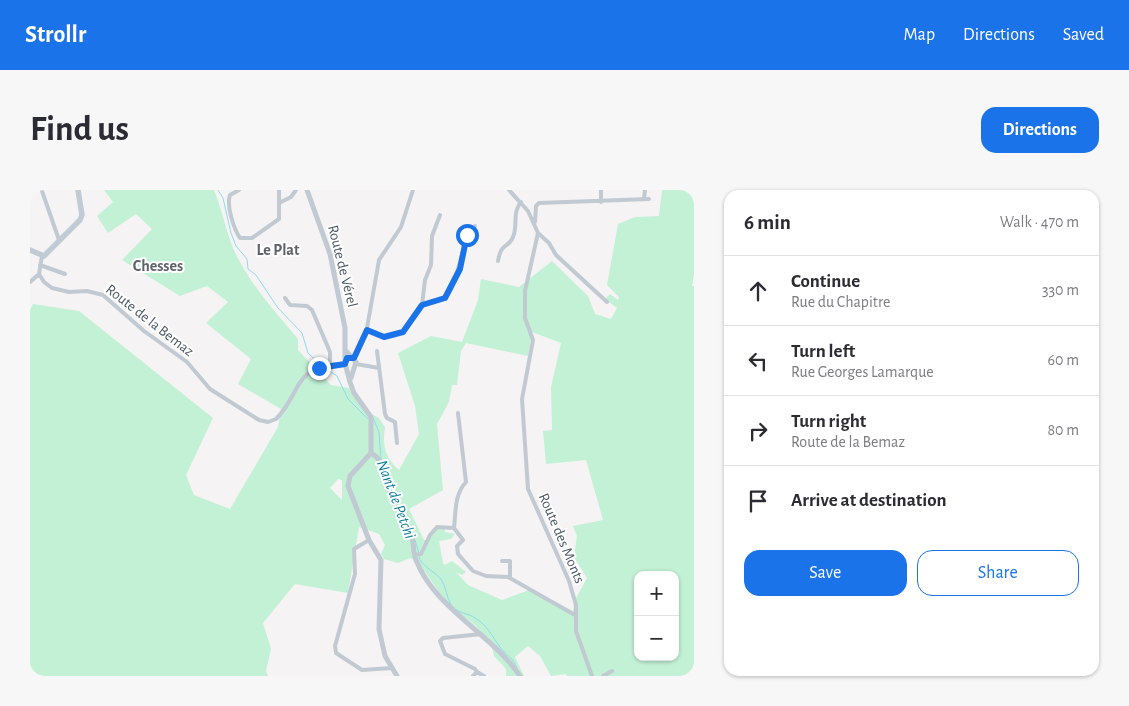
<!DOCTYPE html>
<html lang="en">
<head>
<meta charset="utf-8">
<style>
  :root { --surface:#fff; --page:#f7f7f7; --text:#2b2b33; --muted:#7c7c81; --line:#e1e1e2; --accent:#1a73e8 }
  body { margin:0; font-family:"Alegreya Sans",sans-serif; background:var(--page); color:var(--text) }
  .controls { position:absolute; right:15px; bottom:15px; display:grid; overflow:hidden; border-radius:10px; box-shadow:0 1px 4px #0004 }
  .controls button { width:45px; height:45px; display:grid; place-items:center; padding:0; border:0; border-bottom:1px solid var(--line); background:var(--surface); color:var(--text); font:25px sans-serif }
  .stop { position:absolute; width:15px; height:15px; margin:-11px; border:4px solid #1a73e8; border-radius:50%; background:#fff }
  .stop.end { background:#1a73e8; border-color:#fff; box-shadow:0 1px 5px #0008 }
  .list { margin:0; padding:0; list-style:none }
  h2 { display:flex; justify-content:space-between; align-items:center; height:65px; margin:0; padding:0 20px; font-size:21px }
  h2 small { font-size:16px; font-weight:400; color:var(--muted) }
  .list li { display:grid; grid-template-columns:32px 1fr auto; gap:15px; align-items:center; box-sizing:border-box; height:70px; padding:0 20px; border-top:1px solid var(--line) }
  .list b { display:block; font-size:19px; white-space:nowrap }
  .list p { margin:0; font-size:16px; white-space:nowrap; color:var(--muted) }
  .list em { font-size:16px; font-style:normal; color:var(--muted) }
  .actions { display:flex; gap:10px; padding:15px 20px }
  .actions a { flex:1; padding:11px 0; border:1px solid var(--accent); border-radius:15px; text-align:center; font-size:18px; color:var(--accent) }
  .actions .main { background:var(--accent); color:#fff }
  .icon { flex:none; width:28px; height:28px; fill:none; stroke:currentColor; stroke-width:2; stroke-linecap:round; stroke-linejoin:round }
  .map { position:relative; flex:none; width:664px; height:486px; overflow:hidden; border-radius:15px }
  header { display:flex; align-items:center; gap:30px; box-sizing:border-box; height:70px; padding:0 25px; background:var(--accent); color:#fff }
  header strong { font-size:24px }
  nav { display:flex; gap:28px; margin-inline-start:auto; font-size:18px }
  .intro { display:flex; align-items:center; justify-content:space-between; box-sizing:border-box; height:120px; padding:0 30px }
  h1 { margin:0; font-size:35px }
  .button { padding:12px 22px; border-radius:15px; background:var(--accent); color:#fff; font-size:18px; font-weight:700 }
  main { display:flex; gap:30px; padding:0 30px }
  aside { flex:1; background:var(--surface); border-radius:15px; box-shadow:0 1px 4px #0004 }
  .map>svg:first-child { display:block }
  .green { fill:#c3f1d5; fill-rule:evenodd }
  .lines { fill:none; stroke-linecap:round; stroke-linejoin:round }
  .stream { stroke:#90daee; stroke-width:1 }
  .minor { stroke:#c1cad2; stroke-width:4 }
  .tertiary { stroke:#c1cad2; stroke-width:5 }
  .secondary { stroke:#c1cbd6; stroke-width:5.5 }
  .route { stroke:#1a73e8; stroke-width:6 }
  .labels { text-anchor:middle; stroke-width:4; stroke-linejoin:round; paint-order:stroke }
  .street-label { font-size:15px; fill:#4a5661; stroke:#fff }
  .neighbourhood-label { font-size:16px; font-weight:bold; fill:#5f6368; stroke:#fff }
  .water-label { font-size:16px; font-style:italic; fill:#0c7c9b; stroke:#fff }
</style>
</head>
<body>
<header>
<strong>Strollr</strong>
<nav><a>Map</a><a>Directions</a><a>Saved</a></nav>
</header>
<div class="intro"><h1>Find us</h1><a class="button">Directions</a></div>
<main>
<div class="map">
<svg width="664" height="486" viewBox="0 0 664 486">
  <rect width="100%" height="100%" fill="#f5f3f3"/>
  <path class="green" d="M74 0H184C194 24 197 50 210 72 225 100 248 125 268 149V160L301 195 319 198 337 223 348 227 355 237C352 255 355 268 369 280L389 244 385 216 368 163 401 146 432 152 448 110 451 89 489 97 522 71 558 106 565 124 581 129 587 118 575 109 580 104 588 110 589 107 577 95 588 34 605 27 629 26 632 0H664V84L662 96H664V486H537L536 484 521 486 510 466 498 456 485 467 494 486H476V479L464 466 461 453 447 437 417 413 388 372 380 368 368 373 354 369 351 364 355 355 349 344 329 337 318 403 265 394 233 433 241 459 236 481 238 486H0V120L3 114 49 121 183 228 156 285 164 305 200 319 248 237 251 219 208 194 221 169 176 133 198 112 177 96 150 106 92 70 122 39 106 24 78 43 67 26 83 12ZM502 142 531 153 521 197 522 240 513 241 516 274 556 270 573 330 543 336 547 346 544 367 557 388 544 412 543 421 523 412 502 399 472 410 438 395 426 382 432 385 436 382 422 371 415 375 413 373 409 351 421 349 425 344 415 342V338H408L398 350H394L379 319 413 300 407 234 419 212 422 195H427L431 161 436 153 498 166ZM308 289 312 290V310L300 298ZM608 385H645V467H608Z"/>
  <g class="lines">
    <path class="stream" d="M188 0 193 8 201 43 206 56 217 69 218 79 226 85 248 118 272 143 278 163 292 176
      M295 178 307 186 318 209 337 228H339
      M343 228 349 242 351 269
      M353 273 361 286 363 304
      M385 350 389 363
      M389 367C391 375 403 381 410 388 417 397 416 408 422 416 429 424 438 423 445 428 457 435 462 446 470 457 475 464 486 470 487 480"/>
    <path class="minor" d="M209 0 200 5C196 16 204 39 210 48H222L249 29V0
      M479 0 498 21 508 43 495 101V128L503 150 492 209 498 299 539 391 546 415V441L562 486
      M571 0V12
      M12 1 29 50
      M614 9 615 0
      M249 13 261 7 266 0
      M505 32 506 16 509 13 619 9
      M508 43 519 53 526 65 577 112
      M12 66 9 84 14 92 22 98 39 102 57 101 73 105 114 141 157 172 180 199 229 230 238 232 246 229C272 203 263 173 315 174
      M468 71C471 52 479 58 483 47 488 36 482 22 491 12
      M10 75 35 84
      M0 92 9 84
      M255 108 260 115 277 116 282 120 300 162V175
      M392 115 395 90 401 75 402 46 410 25
      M337 140 354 147 373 142 392 115 415 108C430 90 433 43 445 36
      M347 161 355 224 357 228 365 232 367 253
      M324 168 337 138 349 70 371 37 383 0
      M326 174 349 178
      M424 338C426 322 424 305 436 292L428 223
      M339 350 324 359 325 384 305 456 306 463 332 480 362 478
      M385 365 391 364 400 345 407 337 424 338 433 350 427 356 428 364 443 381 456 386 478 387 545 425
      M472 371H480V388
      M447 482 454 486
      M443 486 447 482 445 479 415 464 410 451 413 448 451 444
      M573 486 582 481"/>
    <path class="tertiary" d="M277 0 300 64 315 138V173L320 192 324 203 341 227V263L320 286 318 296 339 350 351 370 349 439 355 466 367 486
      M316 161 326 172 321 188
      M341 263C358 272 354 296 363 310 365 315 369 318 372 322 376 330 379 339 382 347 384 355 383 363 386 370 405 419 462 444 490 486"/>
    <path class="secondary" d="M0 60 14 66 50 30 52 25 48 0"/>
  </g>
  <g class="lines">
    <path class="route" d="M289 178 315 174 317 168H324L337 140 354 147 373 142 392 115 415 108 430 79 437 45"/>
  </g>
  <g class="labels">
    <g class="street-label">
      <text transform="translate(313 76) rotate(76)" y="5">Route de Vérel</text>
      <text transform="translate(120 130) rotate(38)" y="5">Route de la Bemaz</text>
      <text transform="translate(532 348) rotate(67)" y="5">Route des Monts</text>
    </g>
    <g class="neighbourhood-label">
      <text x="248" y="65">Le Plat</text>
      <text x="128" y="81">Chesses</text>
    </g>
    <g class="water-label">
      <text transform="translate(367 309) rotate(69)" y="6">Nant de Petchi</text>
    </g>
  </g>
</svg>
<div class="controls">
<button>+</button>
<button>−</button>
</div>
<div class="stop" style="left:437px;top:45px"></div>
<div class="stop end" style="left:289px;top:178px"></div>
</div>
<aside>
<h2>6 min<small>Walk · 470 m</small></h2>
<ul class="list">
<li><svg class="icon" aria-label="ahead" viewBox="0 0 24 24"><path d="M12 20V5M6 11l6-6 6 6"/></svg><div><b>Continue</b><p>Rue du Chapitre</p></div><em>330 m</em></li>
<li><svg class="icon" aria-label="left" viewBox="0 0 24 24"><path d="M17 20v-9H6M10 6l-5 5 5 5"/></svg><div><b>Turn left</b><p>Rue Georges Lamarque</p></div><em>60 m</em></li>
<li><svg class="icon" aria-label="right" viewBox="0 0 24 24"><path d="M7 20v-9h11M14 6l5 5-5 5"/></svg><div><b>Turn right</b><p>Route de la Bemaz</p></div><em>80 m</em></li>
<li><svg class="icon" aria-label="arrive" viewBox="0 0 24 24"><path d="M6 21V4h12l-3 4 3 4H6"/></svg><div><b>Arrive at destination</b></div></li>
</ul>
<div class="actions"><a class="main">Save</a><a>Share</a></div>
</aside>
</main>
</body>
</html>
